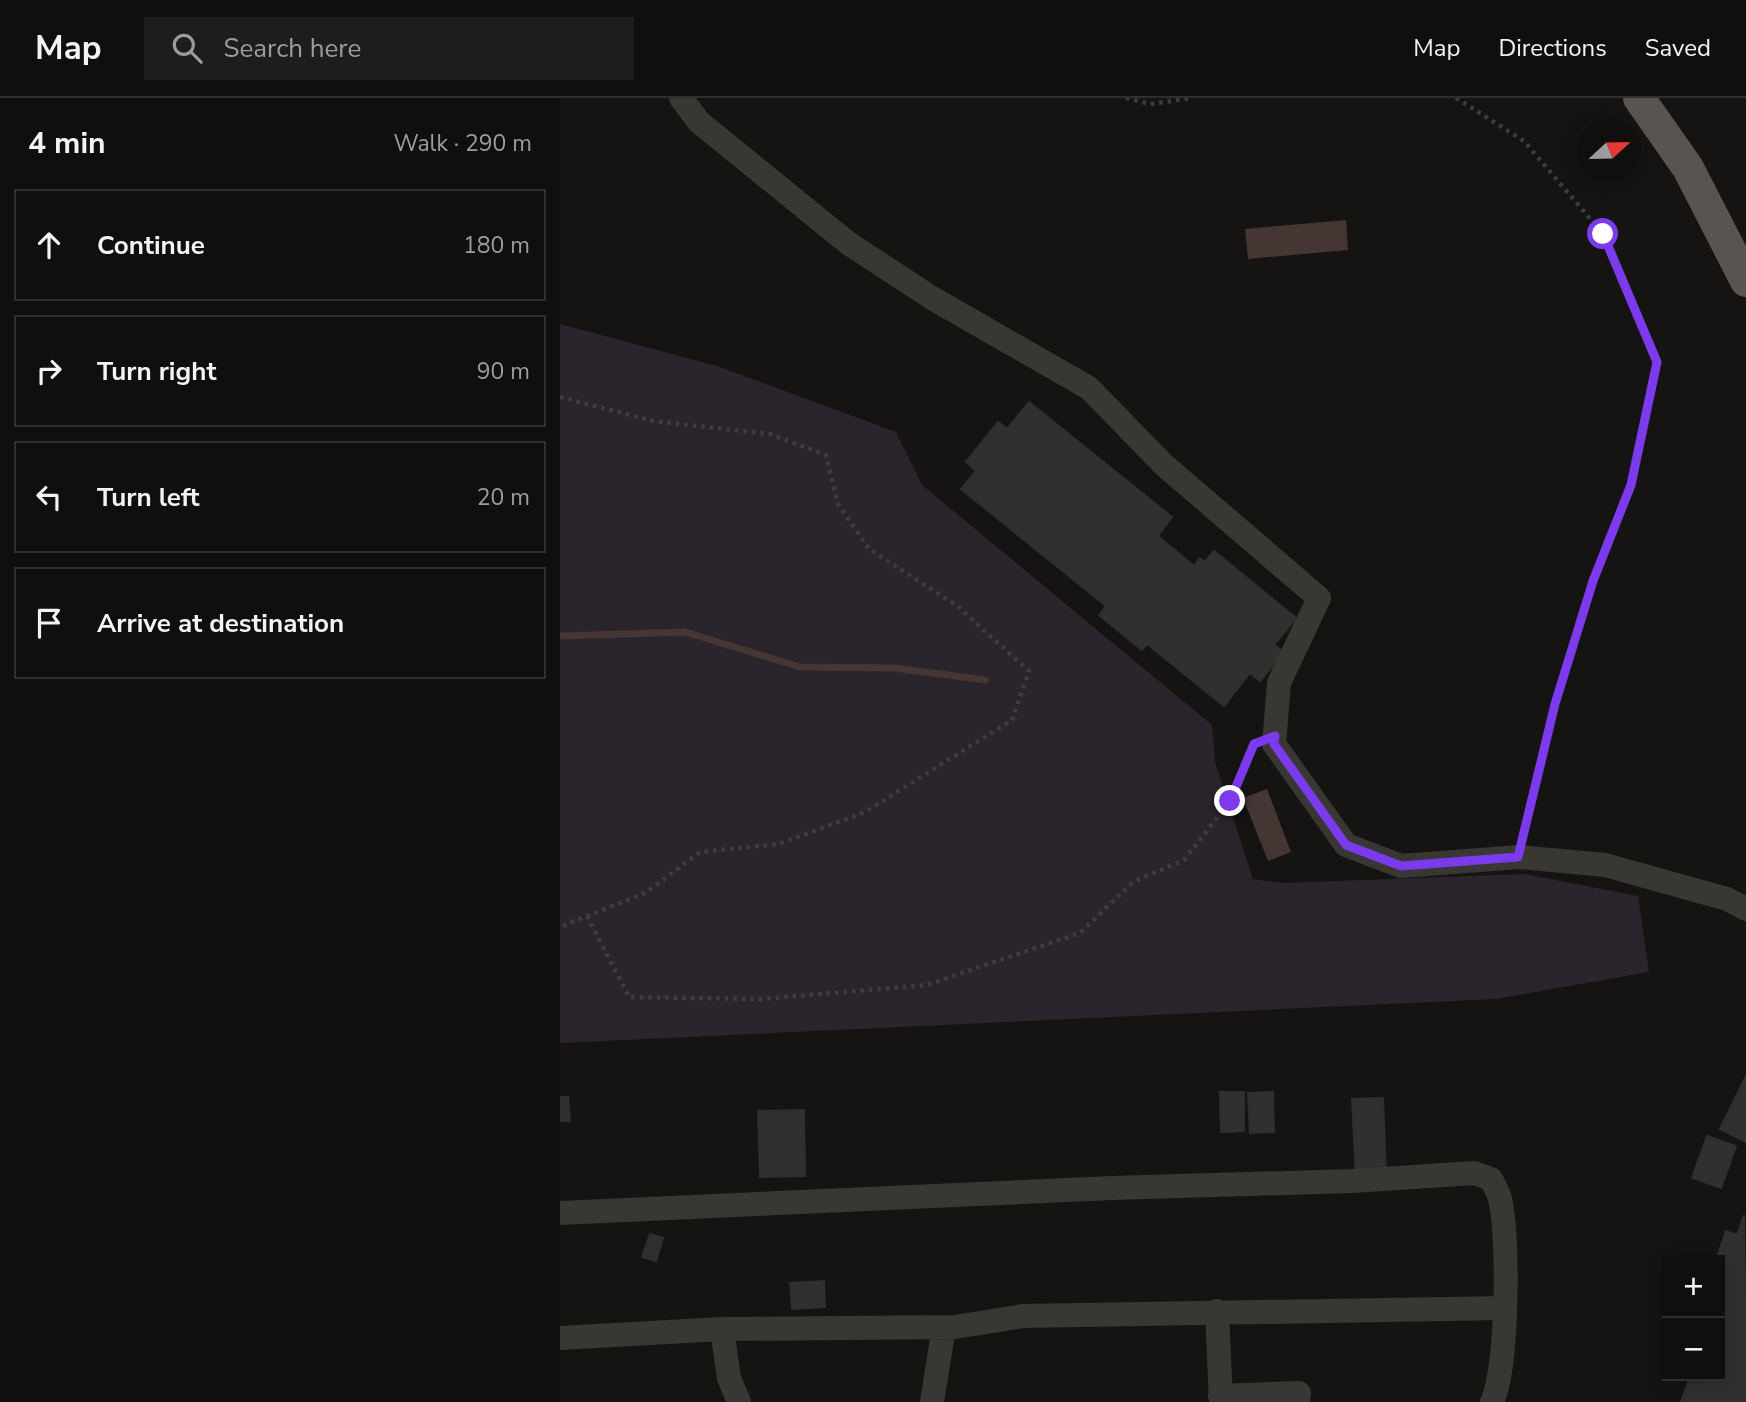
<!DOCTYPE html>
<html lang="en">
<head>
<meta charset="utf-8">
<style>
  :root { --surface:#100f0e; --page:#1e1d1c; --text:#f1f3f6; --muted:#9c9c9e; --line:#302f2e }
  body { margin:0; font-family:"Nunito Sans",sans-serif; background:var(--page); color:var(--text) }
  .controls { position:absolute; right:21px; bottom:21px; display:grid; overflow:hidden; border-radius:0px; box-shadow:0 4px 18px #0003 }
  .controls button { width:63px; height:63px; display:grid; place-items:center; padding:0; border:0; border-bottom:2px solid var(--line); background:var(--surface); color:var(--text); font:35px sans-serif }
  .compass { position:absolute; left:1018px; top:21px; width:63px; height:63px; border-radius:50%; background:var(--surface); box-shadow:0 4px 18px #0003; rotate:68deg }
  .stop { position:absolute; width:21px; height:21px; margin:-16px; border:5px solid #7c3aed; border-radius:50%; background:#fff }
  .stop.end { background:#7c3aed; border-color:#fff; box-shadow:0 2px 7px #0008 }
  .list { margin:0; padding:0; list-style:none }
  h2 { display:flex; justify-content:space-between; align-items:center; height:91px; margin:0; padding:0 28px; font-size:30px }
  h2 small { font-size:23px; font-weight:400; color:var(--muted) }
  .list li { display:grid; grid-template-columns:46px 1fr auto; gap:21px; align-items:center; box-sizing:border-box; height:112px; margin:0 14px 14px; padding:0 14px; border:2px solid var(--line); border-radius:0px }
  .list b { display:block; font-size:26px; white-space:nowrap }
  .list em { font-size:23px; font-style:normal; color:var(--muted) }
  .icon { flex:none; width:38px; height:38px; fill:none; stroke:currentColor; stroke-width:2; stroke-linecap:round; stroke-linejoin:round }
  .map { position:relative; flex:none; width:1186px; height:1304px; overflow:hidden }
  header { display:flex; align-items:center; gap:42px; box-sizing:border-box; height:98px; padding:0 35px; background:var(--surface); border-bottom:2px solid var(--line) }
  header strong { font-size:33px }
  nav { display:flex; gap:38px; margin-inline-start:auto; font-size:24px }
  .search { width:490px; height:63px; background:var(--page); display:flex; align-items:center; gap:18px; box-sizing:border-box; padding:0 24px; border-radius:0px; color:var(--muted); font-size:26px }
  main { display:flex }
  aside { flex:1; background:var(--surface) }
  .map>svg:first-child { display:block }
  .green { fill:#2a242c }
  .water { fill:#453634 }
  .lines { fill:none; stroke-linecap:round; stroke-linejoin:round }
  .stream { stroke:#453634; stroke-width:7 }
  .building { fill:#31302e; stroke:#302f2d; stroke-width:2 }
  .path { stroke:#403c3b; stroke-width:4.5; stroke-dasharray:3.5 5; stroke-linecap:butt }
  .minor { stroke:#393734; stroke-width:24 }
  .major { stroke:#585451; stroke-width:32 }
  .route { stroke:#7c3aed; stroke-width:9 }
</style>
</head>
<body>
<header>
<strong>Map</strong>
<div class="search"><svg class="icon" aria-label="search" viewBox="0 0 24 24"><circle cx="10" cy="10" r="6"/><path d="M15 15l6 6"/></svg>Search here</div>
<nav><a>Map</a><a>Directions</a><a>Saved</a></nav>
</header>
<main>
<aside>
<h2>4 min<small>Walk · 290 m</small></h2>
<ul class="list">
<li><svg class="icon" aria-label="ahead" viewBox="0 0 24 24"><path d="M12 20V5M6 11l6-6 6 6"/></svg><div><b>Continue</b></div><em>180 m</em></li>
<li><svg class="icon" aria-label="right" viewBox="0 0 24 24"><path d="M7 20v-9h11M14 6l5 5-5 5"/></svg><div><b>Turn right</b></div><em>90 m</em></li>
<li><svg class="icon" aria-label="left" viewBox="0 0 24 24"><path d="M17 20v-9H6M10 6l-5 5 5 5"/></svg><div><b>Turn left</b></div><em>20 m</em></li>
<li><svg class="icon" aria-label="arrive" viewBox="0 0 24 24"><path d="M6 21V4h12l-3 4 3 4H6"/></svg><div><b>Arrive at destination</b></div></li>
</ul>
</aside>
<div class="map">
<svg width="1186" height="1304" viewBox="0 0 1186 1304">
  <rect width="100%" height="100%" fill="#151413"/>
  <path class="green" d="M0 226 157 268 336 334 362 387 652 627 655 664 693 781 722 785 964 776 1078 798 1089 874 936 901 0 945Z"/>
  <path class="water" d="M786 122 788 152 688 161 685 131Z
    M707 691 731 754 708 763 683 700Z"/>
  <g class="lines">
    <path class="stream" d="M0 538 125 534 240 569 334 570 425 582"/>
  </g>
  <path class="building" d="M469 304 612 419 598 438 634 468 640 460 645 464 654 453 736 520 714 547 724 554 700 583 690 575 664 608 587 546 582 552 539 517 546 508 401 391 416 373 406 364 438 324 447 331Z
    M1186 978V1044L1160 1031Z
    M660 994H684V1033L661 1034Z
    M713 994 714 1034 690 1035 688 995Z
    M0 999H8L10 1023H0Z
    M823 1000 826 1077 796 1079 792 1001Z
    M244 1012 245 1078 200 1079 198 1013Z
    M1147 1038 1176 1048 1161 1090 1132 1080Z
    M1184 1117 1186 1304H1121L1130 1278H1160V1191L1164 1178 1160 1176V1162H1156L1166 1133 1177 1137Z
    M90 1136 103 1140 96 1163 82 1159Z
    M264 1183 265 1209 232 1211 230 1185Z"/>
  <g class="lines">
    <path class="path" d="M566 0 590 6 633 0
      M896 0 964 43 1043 136 1097 264 1071 387 1033 483 995 606 964 737
      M0 299 93 323 210 336 266 357 278 406 309 451 396 507 469 573 452 622 305 714 219 746 140 754 87 794 0 829
      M27 818 69 899 201 901 367 887 520 835 573 784 624 762 670 703 691 652"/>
    <path class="minor" d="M121 0 139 24 288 145 372 200 529 290 604 367 759 500 719 585 714 646 786 747 841 768 959 759 1045 767 1167 801 1186 811
      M0 1115 552 1090 793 1083 914 1075 931 1081C934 1087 938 1094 940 1101 949 1138 948 1270 932 1304
      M657 1213 661 1304
      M162 1231 169 1280 179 1304
      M0 1240 162 1231 395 1229 463 1218 944 1210
      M660 1298 739 1295 738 1304
      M372 1304 384 1229"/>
    <path class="major" d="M1079 0 1128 70 1186 183"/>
  </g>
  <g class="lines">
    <path class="route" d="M670 703 694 646 715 638 714 646 786 747 841 768 958 759 995 606 1033 483 1071 387 1097 264 1043 136"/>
  </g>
</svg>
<div class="controls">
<button>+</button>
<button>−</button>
</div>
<svg class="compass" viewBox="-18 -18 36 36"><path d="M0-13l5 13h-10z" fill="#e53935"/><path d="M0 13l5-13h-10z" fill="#9c9c9e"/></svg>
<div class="stop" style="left:1043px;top:136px"></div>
<div class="stop end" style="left:670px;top:703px"></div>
</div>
</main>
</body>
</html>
